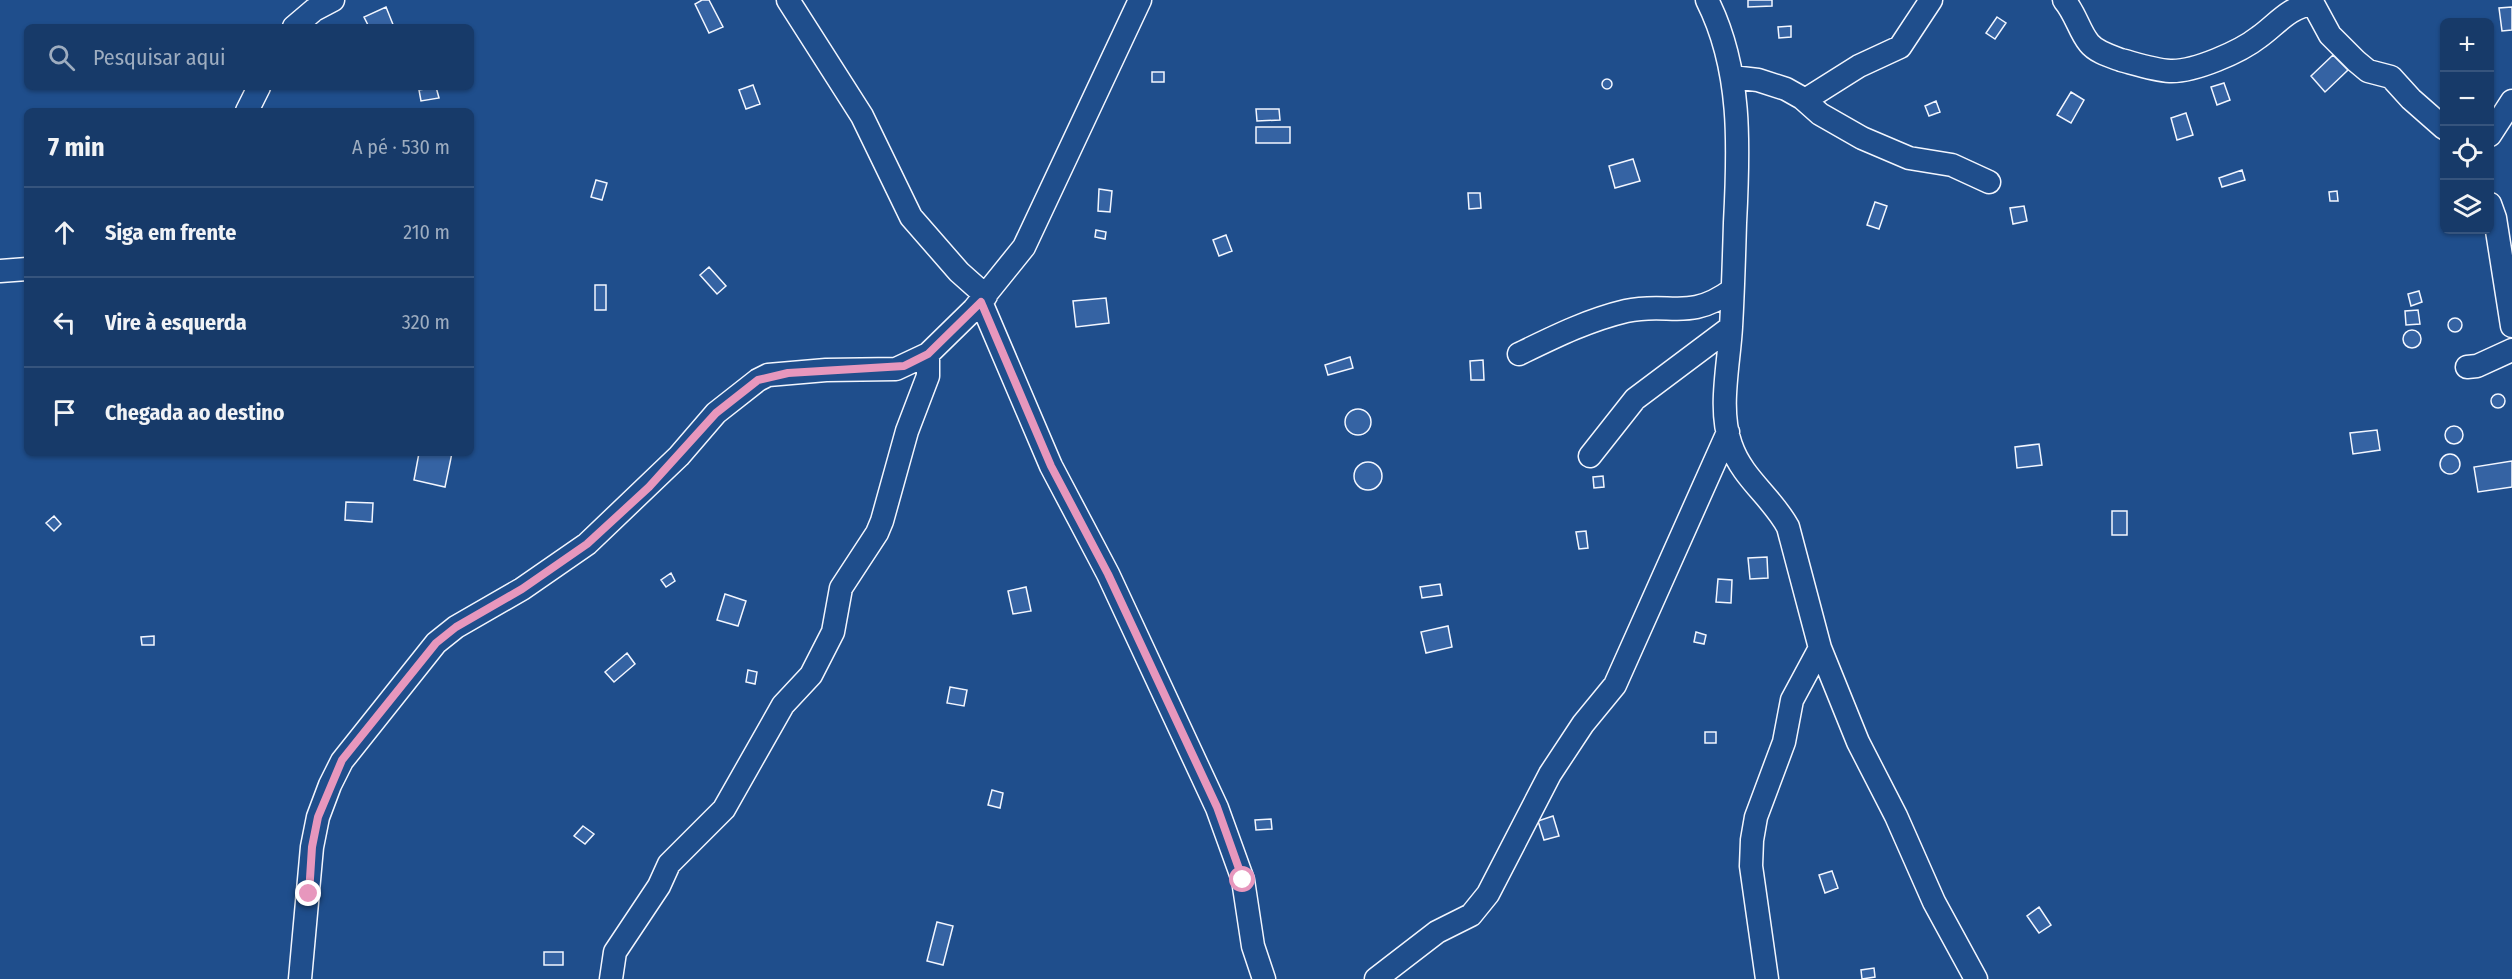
<!DOCTYPE html>
<html lang="pt">
<head>
<meta charset="utf-8">
<style>
  :root { --surface:#173a69; --page:#244571; --text:#f1f3f6; --muted:#9eadc0; --line:#36547d }
  body { margin:0; font-family:"Fira Sans Condensed",sans-serif; background:var(--page); color:var(--text) }
  .controls { position:absolute; right:18px; top:18px; display:grid; overflow:hidden; border-radius:9px; box-shadow:0 2px 4px #0004 }
  .controls button { width:54px; height:54px; display:grid; place-items:center; padding:0; border:0; border-bottom:2px solid var(--line); background:var(--surface); color:var(--text); font:30px sans-serif }
  .stop { position:absolute; width:18px; height:18px; margin:-14px; border:4px solid #e797bd; border-radius:50%; background:#fff }
  .stop.end { background:#e797bd; border-color:#fff; box-shadow:0 2px 6px #0008 }
  .list { margin:0; padding:0; list-style:none }
  h2 { display:flex; justify-content:space-between; align-items:center; height:78px; margin:0; padding:0 24px; font-size:26px }
  h2 small { font-size:20px; font-weight:400; color:var(--muted) }
  .list li { display:grid; grid-template-columns:39px 1fr auto; gap:18px; align-items:center; box-sizing:border-box; height:90px; padding:0 24px; border-top:2px solid var(--line) }
  .list b { display:block; font-size:22px; white-space:nowrap }
  .list em { font-size:20px; font-style:normal; color:var(--muted) }
  .icon { flex:none; width:33px; height:33px; fill:none; stroke:currentColor; stroke-width:2; stroke-linecap:round; stroke-linejoin:round }
  .map { position:relative; flex:none; width:2512px; height:979px; overflow:hidden }
  .search { position:absolute; background:var(--surface); box-shadow:0 2px 4px #0004; left:24px; top:24px; width:450px; height:66px; display:flex; align-items:center; gap:15px; box-sizing:border-box; padding:0 21px; border-radius:9px; color:var(--muted); font-size:22px }
  .panel { position:absolute; background:var(--surface); box-shadow:0 2px 4px #0004; left:24px; top:108px; width:450px; height:348px; border-radius:9px }
  .map>svg:first-child { display:block }
  .building { fill:#3563a3; stroke:#f2f6ff; stroke-width:1.5 }
  .lines { fill:none; stroke-linecap:round; stroke-linejoin:round }
  .minor-casing { stroke:#f2f6ff; stroke-width:25 }
  .minor { stroke:#1f4e8c; stroke-width:22 }
  .route { stroke:#e797bd; stroke-width:8 }
</style>
</head>
<body>
<div class="map">
<svg width="2512" height="979" viewBox="0 0 2512 979">
  <rect width="100%" height="100%" fill="#1f4e8c"/>
  <path class="building" d="M702 0H709L723 27 709 33 695 4Z
    M1748 0H1772V6L1748 7Z
    M386 7 394 27H369L364 17Z
    M2512 7V30L2502 31 2499 8Z
    M1997 17 2006 23 1995 39 1986 33Z
    M1791 26V37L1779 38 1778 27Z
    M2333 55 2348 70 2325 92 2311 76Z
    M1152 72H1164V82H1152Z
    M1602 84a5 5 0 1 1 10 0a5 5 0 1 1-10 0Z
    M2224 83 2230 100 2217 105 2211 87Z
    M753 85 760 104 746 109 739 90Z
    M436 87 439 98 421 101 419 90Z
    M2071 92 2084 100 2071 123 2057 115Z
    M1936 101 1940 112 1929 116 1925 106Z
    M1256 109H1279L1280 120 1257 121Z
    M2186 113 2193 135 2177 140 2171 118Z
    M1256 127H1290V143H1256Z
    M1633 159 1640 181 1615 188 1609 166Z
    M2242 170 2245 180 2222 187 2219 178Z
    M596 180 607 183 602 200 591 197Z
    M1099 189 1112 191 1110 212 1098 211Z
    M2337 191 2338 201H2330L2329 192Z
    M1468 193H1480L1481 208 1469 209Z
    M1875 202 1887 206 1879 229 1867 225Z
    M2024 206 2027 221 2013 224 2010 208Z
    M1096 230 1106 232 1105 239 1095 237Z
    M1226 235 1232 251 1219 256 1213 240Z
    M709 267 726 286 717 294 700 275Z
    M595 285H606V310H595Z
    M2419 291 2422 302 2411 306 2408 294Z
    M1106 298 1109 323 1076 327 1073 301Z
    M2418 310 2420 324 2406 325 2405 311Z
    M2448 325a7 7 0 1 1 14 0a7 7 0 1 1-14 0Z
    M2403 339a9 9 0 1 1 18 0a9 9 0 1 1-18 0Z
    M1350 357 1353 368 1328 375 1325 365Z
    M1483 360 1484 380H1471L1470 361Z
    M2491 401a7 7 0 1 1 14 0a7 7 0 1 1-14 0Z
    M1345 422a13 13 0 1 1 26 0a13 13 0 1 1-26 0Z
    M2445 435a9 9 0 1 1 18 0a9 9 0 1 1-18 0Z
    M2377 430 2380 450 2353 454 2350 433Z
    M2039 444 2042 465 2017 468 2015 447Z
    M419 453H452L445 487 414 480Z
    M2440 464a10 10 0 1 1 20 0a10 10 0 1 1-20 0Z
    M2512 461V487L2478 492 2474 467Z
    M1354 476a14 14 0 1 1 28 0a14 14 0 1 1-28 0Z
    M1603 476 1604 487 1594 488 1593 477Z
    M346 502 373 503 372 522 345 520Z
    M2112 511H2127V535H2112Z
    M54 516 61 524 54 531 46 523Z
    M1586 531 1588 548 1579 549 1576 532Z
    M1767 557 1768 578 1750 579 1748 558Z
    M671 573 675 581 666 587 661 580Z
    M1718 579 1732 580 1731 603 1716 602Z
    M1440 584 1442 595 1422 598 1420 587Z
    M1026 587 1031 611 1013 614 1008 591Z
    M725 594 746 601 738 626 717 620Z
    M1448 626 1452 647 1426 653 1421 632Z
    M1696 632 1706 635 1704 644 1694 642Z
    M154 636V645H142L141 637Z
    M627 653 635 664 614 682 605 672Z
    M748 670 757 672 755 684 746 682Z
    M950 687 967 690 964 706 947 703Z
    M1705 732H1716V743H1705Z
    M992 790 1003 793 1000 808 988 805Z
    M1553 816 1559 836 1544 840 1538 821Z
    M1271 819 1272 829 1256 830 1255 820Z
    M583 826 594 834 585 844 574 836Z
    M1832 871 1838 888 1825 893 1819 875Z
    M2039 907 2051 925 2039 933 2027 916Z
    M937 922 953 926 943 965 927 961Z
    M544 952H563V965H544Z
    M1874 968 1875 977 1862 979 1861 970Z"/>
  <g class="lines">
    <g class="minor-casing">
      <path id="minor" d="M788 0 862 116 911 217 959 272 986 296
        M1707 0C1742 69 1739 147 1735 223 1734 258 1733 293 1731 327 1729 364 1718 410 1731 445 1742 478 1772 497 1788 527L1820 648 1792 700 1784 742 1756 817 1752 840 1751 866 1767 979
        M2064 0C2076 14 2079 31 2089 43 2096 52 2110 56 2121 60 2136 64 2154 70 2170 71 2194 72 2240 52 2259 37 2276 25 2290 6 2313 4
        M2311 0 2330 35 2356 61 2368 71 2391 77 2411 99 2444 128
        M294 27 314 10 333 0
        M1732 77 1758 80 1786 89 1802 98 1820 114 1862 138 1909 158 1952 165 1989 182
        M1805 100 1859 66 1900 47 1931 0
        M247 111 259 87
        M2490 135 2512 101
        M2490 204 2495 218 2512 326
        M0 271 27 269
        M981 302 1051 466 1108 574 1217 808 1243 880 1253 946 1264 979
        M1519 354C1554 337 1588 320 1626 311 1670 301 1688 322 1732 290
        M2467 367 2477 366 2512 350
        M1590 456 1635 399 1731 327
        M1820 648 1858 742 1896 816 1934 902 1976 979
        M300 979 312 847 318 817 330 785 342 761 436 643 456 627 522 589 587 544 679 456 716 413 758 380 768 375 826 370 896 369 928 354 974 309 1024 247 1140 0
        M611 979 615 952 659 886 669 864 724 809 783 705 811 675 833 632 841 588 877 533 882 521 907 431 928 376V354
        M1376 979 1437 932 1471 915 1488 894 1550 774 1583 724 1615 685 1728 432"/>
    </g>
    <use href="#minor" class="minor"/>
  </g>
  <g class="lines">
    <path class="route" d="M309 894 312 847 318 817 342 760 436 643 456 627 522 589 587 544 649 487 716 413 758 380 788 373 904 366 928 354 981 302 1051 466 1108 574 1217 807 1243 880"/>
  </g>
</svg>
<div class="controls">
<button>+</button>
<button>−</button>
<button><svg class="icon" aria-label="locate" viewBox="0 0 24 24"><circle cx="12" cy="12" r="6"/><path d="M12 2v4M12 18v4M2 12h4M18 12h4"/></svg></button>
<button><svg class="icon" aria-label="layers" viewBox="0 0 24 24"><path d="M12 4l9 5-9 5-9-5zM3 14l9 5 9-5"/></svg></button>
</div>
<div class="stop" style="left:1243px;top:880px"></div>
<div class="stop end" style="left:309px;top:894px"></div>
<div class="search"><svg class="icon" aria-label="search" viewBox="0 0 24 24"><circle cx="10" cy="10" r="6"/><path d="M15 15l6 6"/></svg>Pesquisar aqui</div>
<section class="panel">
<h2>7 min<small>A pé · 530 m</small></h2>
<ul class="list">
<li><svg class="icon" aria-label="ahead" viewBox="0 0 24 24"><path d="M12 20V5M6 11l6-6 6 6"/></svg><div><b>Siga em frente</b></div><em>210 m</em></li>
<li><svg class="icon" aria-label="left" viewBox="0 0 24 24"><path d="M17 20v-9H6M10 6l-5 5 5 5"/></svg><div><b>Vire à esquerda</b></div><em>320 m</em></li>
<li><svg class="icon" aria-label="arrive" viewBox="0 0 24 24"><path d="M6 21V4h12l-3 4 3 4H6"/></svg><div><b>Chegada ao destino</b></div></li>
</ul>
</section>
</div>
</body>
</html>
